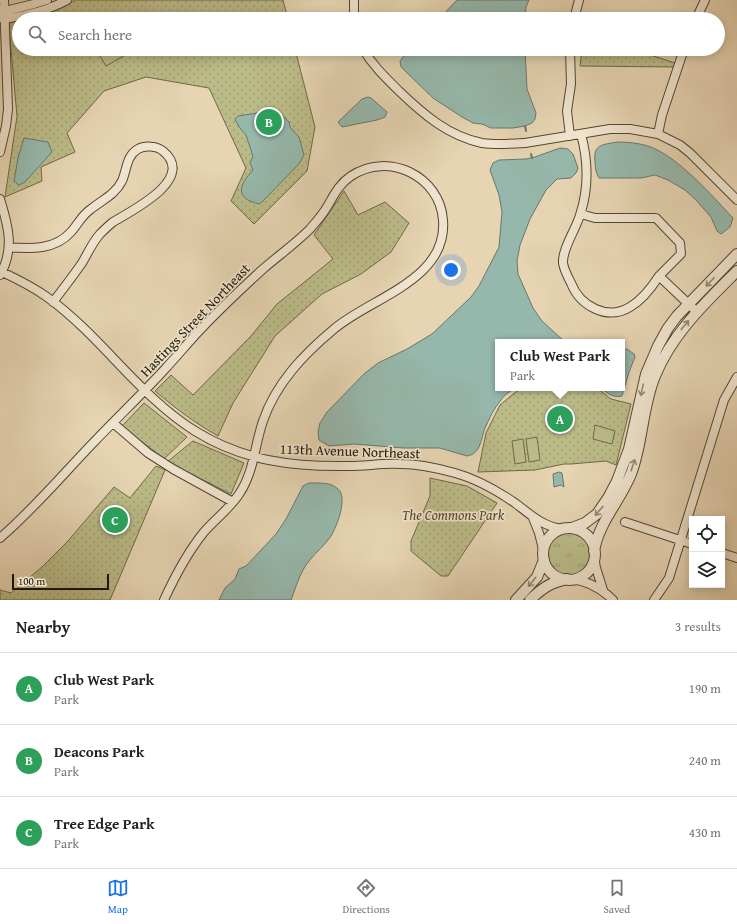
<!DOCTYPE html>
<html lang="en">
<head>
<meta charset="utf-8">
<style>
  :root { --surface:#fff; --page:#f6f6f6; --text:#222; --muted:#767676; --line:#e0e0e0; --accent:#1a73e8 }
  body { margin:0; font-family:"Gentium Book Plus",serif; background:var(--page); color:var(--text) }
  .controls { position:absolute; right:12px; bottom:12px; display:grid; overflow:hidden; border-radius:0px; box-shadow:0 2px 10px #0003 }
  .controls button { width:36px; height:36px; display:grid; place-items:center; padding:0; border:0; border-bottom:1px solid var(--line); background:var(--surface); color:var(--text); font:20px sans-serif }
  .scale { position:absolute; left:12px; bottom:10px; width:97px; box-sizing:border-box; padding-left:4px; border:2px solid #221709; border-top:0; font-size:11px; line-height:14px; white-space:nowrap; color:#221709; -webkit-text-stroke:3px #efe3cd; paint-order:stroke }
  .you { position:absolute; left:451px; top:270px; width:14px; height:14px; margin:-10px; border:3px solid #fff; border-radius:50%; background:#1a73e8; box-shadow:0 0 0 6px #1a73e833 }
  .badge { display:grid; place-items:center; width:26px; height:26px; border-radius:50%; background:var(--accent); color:#fff; font-size:13px; font-weight:700 }
  .pin { position:absolute; translate:-50% -50%; border:2px solid #fff; box-shadow:0 1px 4px #0006 }
  .popup { position:absolute; left:495px; top:339px; width:130px; height:52px; box-sizing:border-box; display:grid; place-content:center; border-radius:0px; background:var(--surface); filter:drop-shadow(0 1px 3px #0005); font-size:13px; white-space:nowrap; color:var(--muted) }
  .popup b { font-size:15px; color:var(--text) }
  .popup::after { content:''; position:absolute; left:50%; top:100%; margin-left:-8px; border:8px solid transparent; border-top-color:var(--surface) }
  .list { margin:0; padding:0; list-style:none }
  h2 { display:flex; justify-content:space-between; align-items:center; height:52px; margin:0; padding:0 16px; font-size:17px }
  h2 small { font-size:13px; font-weight:400; color:var(--muted) }
  .list li { display:grid; grid-template-columns:26px 1fr auto; gap:12px; align-items:center; box-sizing:border-box; height:72px; padding:0 16px; border-top:1px solid var(--line) }
  .list b { display:block; font-size:15px; white-space:nowrap }
  .list p { margin:0; font-size:13px; white-space:nowrap; color:var(--muted) }
  .list em { font-size:13px; font-style:normal; color:var(--muted) }
  .icon { flex:none; width:22px; height:22px; fill:none; stroke:currentColor; stroke-width:2; stroke-linecap:round; stroke-linejoin:round }
  .map { position:relative; flex:none; width:737px; height:600px; overflow:hidden }
  .search { position:absolute; background:var(--surface); box-shadow:0 2px 10px #0003; left:12px; right:12px; top:12px; height:44px; display:flex; align-items:center; gap:10px; box-sizing:border-box; padding:0 14px; border-radius:22px; color:var(--muted); font-size:15px }
  .sheet { height:268px; background:var(--surface) }
  nav { display:flex; justify-content:space-around; align-items:center; box-sizing:border-box; height:56px; border-top:1px solid var(--line); background:var(--surface); font-size:11px; color:var(--muted) }
  nav a { display:grid; justify-items:center; gap:2px }
  nav .on { color:var(--accent) }
  .map>svg:first-child { display:block }
  .grass { fill:url(#grass-tufts); stroke:#6e6948 }
  .park { fill:url(#park-dots); stroke:#6e6948 }
  .garden { fill:#bb8; stroke:#6e6948 }
  .water { fill:#96b8ac; stroke:#68786b }
  .lines { fill:none; stroke-linecap:round; stroke-linejoin:round }
  .stream { stroke:#68786b; stroke-width:2 }
  .minor-casing { stroke:#534633; stroke-width:10 }
  .tertiary-casing { stroke:#534633; stroke-width:12 }
  .minor { stroke:#efe3cd; stroke-width:8 }
  .tertiary { stroke:#efe3cd; stroke-width:10 }
  .oneway { stroke:#938775 }
  .labels { text-anchor:middle; stroke-width:3.5; stroke-linejoin:round; paint-order:stroke }
  .street-label { font-size:14px; fill:#221709; stroke:#efe3cd }
  .park-label { font-size:14px; font-style:italic; fill:#50482f; stroke:#efe3cd }
</style>
</head>
<body>
<div class="map">
<svg width="737" height="600" viewBox="0 0 737 600">
  <defs>
    <pattern id="grass-tufts" width="24" height="20" patternUnits="userSpaceOnUse"><rect width="24" height="20" fill="#bb8"/><path d="M3 7l-1-3M5 7V3M7 7l1-3M15 17l-1-3M17 17v-4M19 17l1-3" fill="none" stroke="#a0a074"/></pattern>
    <pattern id="park-dots" width="8" height="8" patternUnits="userSpaceOnUse"><rect width="8" height="8" fill="#bb8"/><path d="M2 2h.1M6 6h.1" fill="none" stroke="#a0a074" stroke-width="1.8" stroke-linecap="round"/></pattern>
  </defs>
  <rect width="100%" height="100%" fill="#e6d4b2"/>
  <filter id="stains"><feTurbulence type="fractalNoise" baseFrequency=".005" numOctaves="4"/><feColorMatrix values="0 0 0 0 .2 0 0 0 0 .09 0 0 0 0 .02 0 0 0 .5 -.17"/></filter>
  <radialGradient id="worn" r=".72"><stop offset=".6" stop-color="#630" stop-opacity="0"/><stop offset="1" stop-color="#630" stop-opacity=".3"/></radialGradient>
  <path class="grass" d="M547 554a22 22 0 1 1 44 0a22 22 0 1 1-44 0Z"/>
  <path class="park" d="M75 0H283L288 19H24L58 9Z
    M19 20V49H295L315 127 307 171 254 224 231 201 246 168 209 88 146 77 104 91 67 133 75 152 41 167 42 181 5 197 17 116 9 27 10 22Z
    M582 49H632L675 63 674 67 580 66Z
    M344 191 358 215 385 202 409 223 391 252 361 274 322 294 275 336 233 403 218 436C195 423 175 408 155 391L171 375 193 395 251 336 277 304 333 259 314 235Z
    M524 388H597L611 399 631 404 616 465 606 461 571 464H564L535 470 478 472 486 433 500 405 517 391Z
    M144 403 187 437 164 459 122 426Z
    M193 441 244 463 231 494 167 462Z
    M156 466 165 470 110 600H0V590L11 593 42 567 68 541 114 487 130 498Z
    M430 478 467 486 497 503 448 576H441L411 551V541L430 496Z"/>
  <path class="garden" d="M105 49H124L127 54 106 66 98 53Z
    M595 425 615 431 612 444 593 439Z
    M537 437 540 460 529 462 526 439Z
    M523 439 526 462 515 464 512 441Z"/>
  <path class="water" d="M457 0H529L526 7 525 19H439Z
    M409 49H525L527 89 536 113 535 119 532 123 525 126 513 128H491L482 124 473 123 462 117 433 98 401 67 400 61Z
    M368 97 371 98 387 112 385 117 377 120 342 127 338 122 362 99Z
    M264 112 275 113 283 116 289 122 290 127 299 137 304 155 299 164 263 201 259 204C234 198 239 185 253 170L250 163 253 156 246 135 239 127 235 119 238 116Z
    M24 138 48 142 52 152 25 182 19 185 14 181 18 158Z
    M617 142C628 142 638 143 648 146 678 156 712 196 733 218L730 227 721 234 717 231 711 217 696 200 685 190 668 180 655 175 641 178H599C596 173 595 168 595 162 593 144 602 145 617 142Z
    M560 148 568 149 573 154 578 168 576 173 571 178 557 179 546 190 530 219 520 245 517 261 518 274 533 308 542 321 565 342H498V388H516C510 391 504 395 501 400 494 408 489 419 485 428 481 438 481 454 467 456L440 448H404L354 444 329 446 319 440 318 432 320 423 327 412 364 374 378 363 407 349 432 334 471 297 479 286 499 247 502 212 499 195 490 170 493 163 499 160 526 159 535 157Z
    M627 349 634 354 635 357 629 372 622 396C614 398 608 394 601 388H622V350Z
    M559 472 562 473 564 487 561 485 554 487 553 474Z
    M309 483C319 483 331 482 338 489 348 498 337 526 331 536 325 545 316 552 309 561 300 572 296 587 291 600H219L225 588 235 579 239 569 246 566 276 534 286 519 303 486Z"/>
  <g class="lines">
    <path class="stream" d="M525 126 526 131
      M531 154 532 158"/>
    <g class="minor-casing">
      <path id="minor" d="M1 10 5 11 34 4 47 0
        M1 18 5 19C27 15 47 11 67 0
        M354 19V0
        M574 19 579 0
        M696 19 705 0
        M363 49C373 66 386 78 399 91 423 114 448 136 482 143 496 145 510 144 525 143L610 129H630L658 134 680 145 690 153 737 200
        M570 49 571 84 567 111 570 136
        M581 134C588 160 589 188 580 215 576 229 562 249 563 263 564 270 568 277 571 283 580 306 607 321 630 307 642 300 652 287 659 276L697 312
        M658 134 662 115 684 49
        M0 152 6 126 8 109 4 0
        M0 199C8 225 15 249 0 275
        M581 214 595 218H656L680 243 681 254 659 276
        M9 247C31 249 55 250 71 232 78 224 82 215 91 209 102 200 115 195 122 181 127 170 126 156 138 149 145 145 157 146 163 151 197 179 131 211 113 222 108 226 104 230 100 234 92 243 88 253 82 263 73 276 63 289 53 302
        M2 272C17 279 33 287 47 297 101 336 138 395 195 431 243 461 293 467 349 466 366 466 384 463 401 464 419 464 437 468 455 473 477 479 496 490 515 503 531 515 542 526 562 529
        M113 423 148 453 173 469 233 502
        M533 518 539 533 543 549
        M625 522 692 544
        M0 538C34 509 63 474 94 442 117 418 142 394 165 369 176 357 187 344 198 332 219 310 241 289 263 269 278 256 296 243 310 229 316 222 323 214 327 207 334 195 339 184 351 176 388 151 440 176 443 220 448 280 370 298 334 329 304 354 276 383 263 421 255 444 254 470 241 491 232 507 216 518 204 532 187 553 175 576 164 600
        M722 553 737 558
        M594 556 596 568 603 590
        M571 579C588 581 601 588 613 600
        M654 600 669 578 724 400 737 377"/>
    </g>
    <g class="tertiary-casing">
      <path id="tertiary" d="M572 528 585 523 597 514 608 498 617 481 629 449 646 374 658 346 668 328 677 316 737 254
        M543 554a26 26 0 1 1 52 0a26 26 0 1 1-52 0Z
        M594 551C599 522 620 501 631 474 643 443 642 407 655 376 672 334 705 303 737 271
        M516 600 537 577 544 560
        M530 600C541 589 551 582 567 579"/>
    </g>
    <use href="#minor" class="minor"/>
    <use href="#tertiary" class="tertiary"/>
  </g>
  <defs><path id="oneway-shaft" d="M-6 0H5M1.5-3L5.5 0L1.5 3" fill="none" stroke-width="1.6" stroke-linecap="round" stroke-linejoin="round"/></defs>
  <g class="oneway">
    <use href="#oneway-shaft" transform="translate(710 282) rotate(134)"/>
    <use href="#oneway-shaft" transform="translate(685 325) rotate(-50)"/>
    <use href="#oneway-shaft" transform="translate(642 390) rotate(103)"/>
    <use href="#oneway-shaft" transform="translate(633 465) rotate(-72)"/>
    <use href="#oneway-shaft" transform="translate(599 511) rotate(130)"/>
    <use href="#oneway-shaft" transform="translate(532 582) rotate(129)"/>
  </g>
  <g class="labels">
    <g class="street-label">
      <text transform="translate(195 320) rotate(-46)" y="5">Hastings Street Northeast</text>
      <text transform="translate(350 451) rotate(2)" y="5">113th Avenue Northeast</text>
    </g>
    <g class="park-label">
      <text x="453" y="520">The Commons Park</text>
    </g>
  </g>
  <rect width="100%" height="100%" filter="url(#stains)"/>
  <rect width="100%" height="100%" fill="url(#worn)"/>
</svg>
<div class="controls">
<button><svg class="icon" aria-label="locate" viewBox="0 0 24 24"><circle cx="12" cy="12" r="6"/><path d="M12 2v4M12 18v4M2 12h4M18 12h4"/></svg></button>
<button><svg class="icon" aria-label="layers" viewBox="0 0 24 24"><path d="M12 4l9 5-9 5-9-5zM3 14l9 5 9-5"/></svg></button>
</div>
<div class="scale">100 m</div>
<div class="you"></div>
<div class="pin badge" style="left:560px;top:419px;background:#2e9e5b">A</div>
<div class="popup"><b>Club West Park</b>Park</div>
<div class="pin badge" style="left:269px;top:122px;background:#2e9e5b">B</div>
<div class="pin badge" style="left:115px;top:520px;background:#2e9e5b">C</div>
<div class="search"><svg class="icon" aria-label="search" viewBox="0 0 24 24"><circle cx="10" cy="10" r="6"/><path d="M15 15l6 6"/></svg>Search here</div>
</div>
<section class="sheet">
<h2>Nearby<small>3 results</small></h2>
<ul class="list">
<li><span class="badge" style="background:#2e9e5b">A</span><div><b>Club West Park</b><p>Park</p></div><em>190 m</em></li>
<li><span class="badge" style="background:#2e9e5b">B</span><div><b>Deacons Park</b><p>Park</p></div><em>240 m</em></li>
<li><span class="badge" style="background:#2e9e5b">C</span><div><b>Tree Edge Park</b><p>Park</p></div><em>430 m</em></li>
</ul>
</section>
<nav>
<a class="on"><svg class="icon" aria-label="map" viewBox="0 0 24 24"><path d="M3 6l6-2 6 2 6-2v14l-6 2-6-2-6 2zM9 4v14M15 6v14"/></svg>Map</a>
<a><svg class="icon" aria-label="directions" viewBox="0 0 24 24"><path d="M12 3l9 9-9 9-9-9zM9 14v-3h6M13 9l2 2-2 2"/></svg>Directions</a>
<a><svg class="icon" aria-label="saved" viewBox="0 0 24 24"><path d="M7 4h10v16l-5-4-5 4z"/></svg>Saved</a>
</nav>
</body>
</html>
